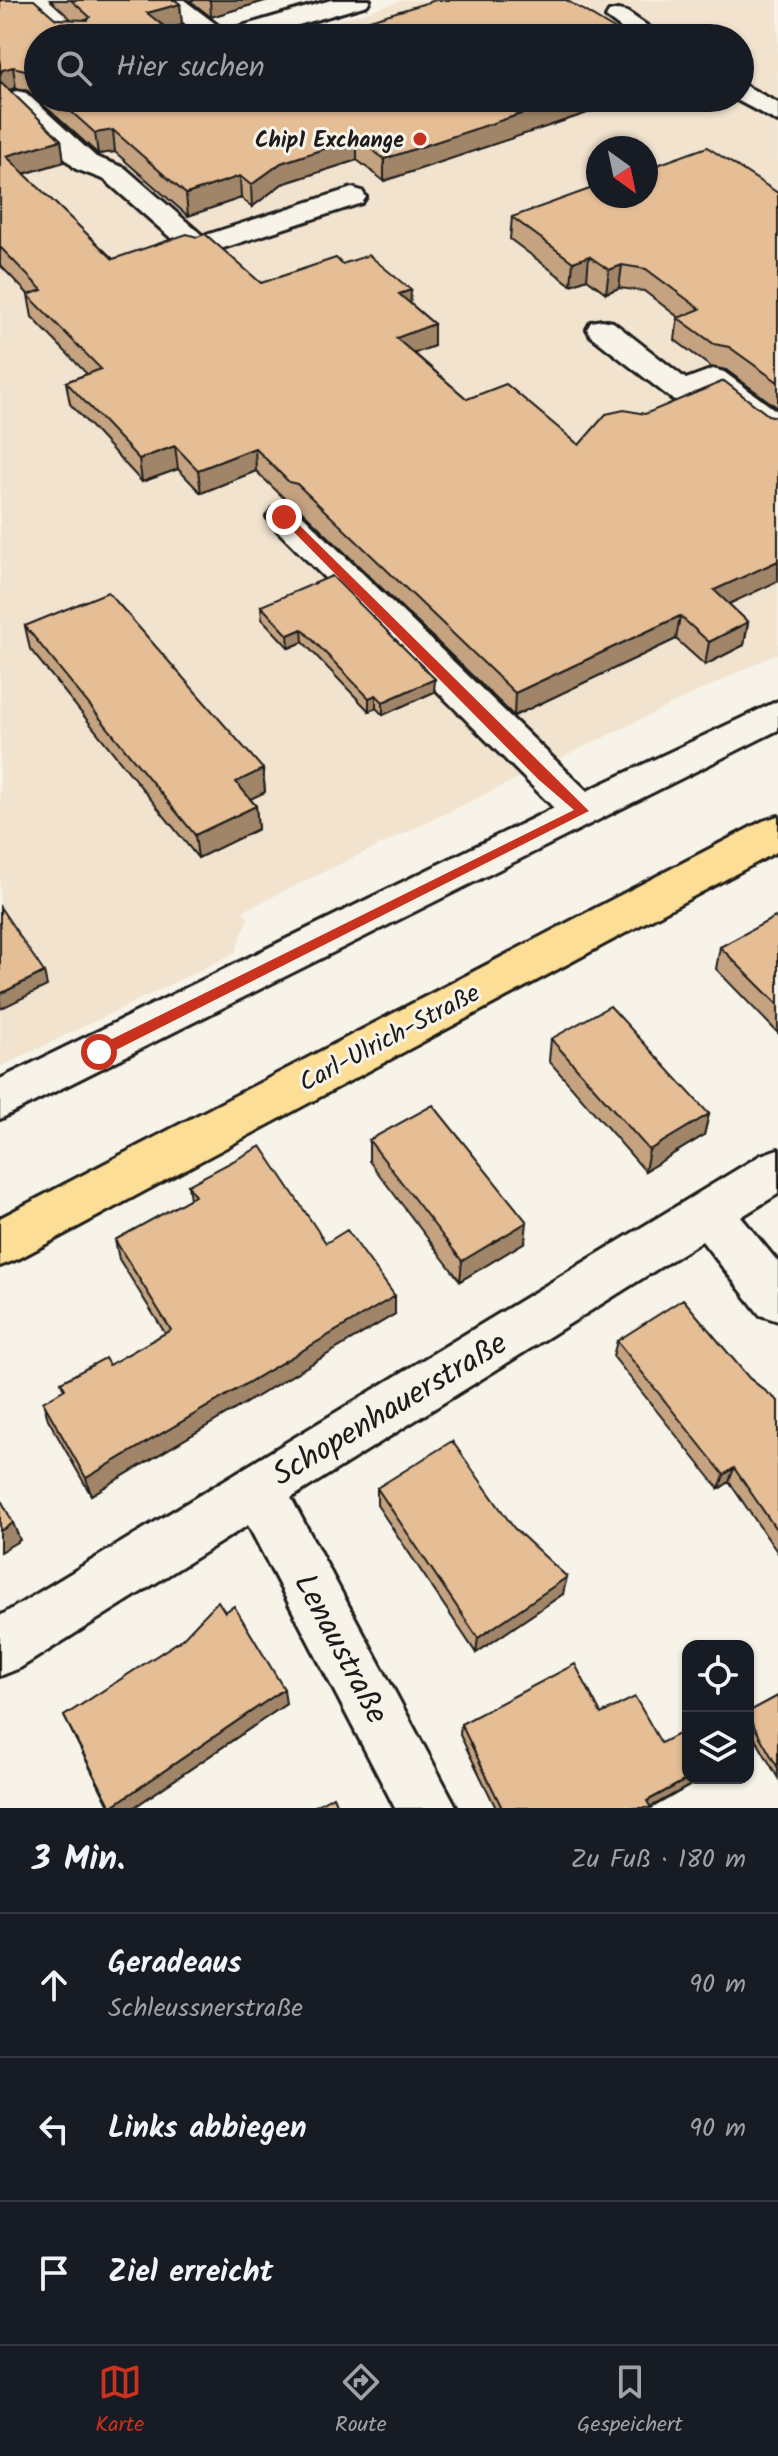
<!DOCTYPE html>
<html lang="de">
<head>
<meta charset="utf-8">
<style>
  :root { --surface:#171b24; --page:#242831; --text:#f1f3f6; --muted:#9ea1a6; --line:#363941; --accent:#c8321e }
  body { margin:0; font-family:Kalam,sans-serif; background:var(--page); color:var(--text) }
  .controls { position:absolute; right:24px; bottom:24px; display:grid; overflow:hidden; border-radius:16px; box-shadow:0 2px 6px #0004 }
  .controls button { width:72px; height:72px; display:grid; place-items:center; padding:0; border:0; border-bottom:2px solid var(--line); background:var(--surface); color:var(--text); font:40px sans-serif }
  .compass { position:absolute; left:586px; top:136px; width:72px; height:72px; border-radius:50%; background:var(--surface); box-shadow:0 2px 6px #0004; rotate:147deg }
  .stop { position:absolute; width:24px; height:24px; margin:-18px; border:6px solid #c8321e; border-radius:50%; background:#fff }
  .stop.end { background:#c8321e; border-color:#fff; box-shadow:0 2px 8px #0008 }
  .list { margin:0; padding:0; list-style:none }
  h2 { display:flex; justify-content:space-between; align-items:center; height:104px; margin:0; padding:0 32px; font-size:34px }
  h2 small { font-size:26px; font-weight:400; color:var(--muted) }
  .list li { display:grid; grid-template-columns:52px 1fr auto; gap:24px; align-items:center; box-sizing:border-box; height:144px; padding:0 32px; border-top:2px solid var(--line) }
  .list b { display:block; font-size:30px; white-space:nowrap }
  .list p { margin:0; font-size:26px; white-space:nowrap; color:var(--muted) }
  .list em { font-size:26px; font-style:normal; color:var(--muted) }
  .icon { flex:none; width:44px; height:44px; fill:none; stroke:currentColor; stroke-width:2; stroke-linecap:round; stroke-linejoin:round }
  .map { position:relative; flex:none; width:778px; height:1808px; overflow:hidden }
  .search { position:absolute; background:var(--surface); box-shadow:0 2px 6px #0004; left:24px; right:24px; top:24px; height:88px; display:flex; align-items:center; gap:20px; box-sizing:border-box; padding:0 28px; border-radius:44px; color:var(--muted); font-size:30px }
  .sheet { height:536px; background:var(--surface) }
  nav { display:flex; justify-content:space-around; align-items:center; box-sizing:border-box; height:112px; border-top:2px solid var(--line); background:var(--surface); font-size:22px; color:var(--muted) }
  nav a { display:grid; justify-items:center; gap:4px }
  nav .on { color:var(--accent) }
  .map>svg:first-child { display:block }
  .built { fill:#f2e3cf; fill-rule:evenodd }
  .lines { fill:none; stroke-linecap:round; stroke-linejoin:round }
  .minor-casing { stroke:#1c1c1c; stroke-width:6 }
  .major-casing { stroke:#1c1c1c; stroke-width:6 }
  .minor { fill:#f7f3e8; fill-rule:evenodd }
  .major { fill:#fdde96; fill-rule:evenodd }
  .wall { fill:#c5a380; stroke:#1c1c1c; stroke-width:2 }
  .shaded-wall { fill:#a08568; stroke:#1c1c1c; stroke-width:2 }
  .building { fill:#e5be95; stroke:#1c1c1c; stroke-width:2 }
  .route { fill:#c8321e }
  .poi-dot { fill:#c8321e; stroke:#f7f3e8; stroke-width:3 }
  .labels { text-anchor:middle; stroke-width:6; stroke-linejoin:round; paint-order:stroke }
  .far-poi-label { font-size:22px; font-weight:bold; fill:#1c1c1c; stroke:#f7f3e8; text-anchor:end }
  .street-label { font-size:26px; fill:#1c1c1c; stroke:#f7f3e8 }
  .near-street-label { font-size:32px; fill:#1c1c1c; stroke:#f7f3e8 }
</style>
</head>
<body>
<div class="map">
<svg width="778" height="1808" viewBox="0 0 778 1808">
  <rect width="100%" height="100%" fill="#f7f3e8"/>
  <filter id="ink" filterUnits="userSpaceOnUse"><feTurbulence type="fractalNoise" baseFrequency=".0125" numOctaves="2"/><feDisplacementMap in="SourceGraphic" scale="16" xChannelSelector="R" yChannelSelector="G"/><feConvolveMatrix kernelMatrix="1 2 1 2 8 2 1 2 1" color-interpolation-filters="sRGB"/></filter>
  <g filter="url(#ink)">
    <path class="built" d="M405 0H778V653L243 911 248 919 235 953 0 1067V119L72 98H740V38H276ZM598 148H646V196H598Z"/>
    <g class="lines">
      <g class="minor-casing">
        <path id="minor" d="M157 0H184L225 31 331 0H370L367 5 254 38H202Z
          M618 10 627 12 665 38H634L606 17 609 12Z
          M740 83 778 103V122L733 98H740Z
          M17 91 26 93 96 157 125 168 203 236 352 188 362 191 366 197 362 203 208 253 198 256 188 253 105 180 76 169 8 105 4 99 8 93Z
          M602 320 613 322 686 379 713 369 724 372 778 412V438L766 435 710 392 683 402 672 399 591 336 587 329 591 322Z
          M284 506 296 509 587 791 778 701V730L0 1119V1079L554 808 272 525 267 517 272 509Z
          M778 1149V1194L741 1217 778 1262V1321L760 1315 702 1241 291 1498 457 1808H395L248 1525 20 1668 0 1676V1616L761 1155Z"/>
      </g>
      <g class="major-casing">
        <path id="major" d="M778 816V851L18 1259 0 1266V1218L763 821Z"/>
      </g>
      <use href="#minor" class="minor"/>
      <use href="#major" class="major"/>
    </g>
    <path class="wall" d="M0 0 56 19 72 20 50 0H175L180 4 182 25 38 38V98H632L384 181 357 160 282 184 252 207 241 198 188 216 115 152 98 154 28 91 16 88 9 90 61 140 64 162 24 174 113 259 261 283 342 264 411 304 434 324V346L414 353 467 399 729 604 748 622 744 645 705 665 676 639 514 716 298 507 290 504 256 471 201 493 178 469 142 482 70 404 66 382 87 374 32 317 28 295H29L0 265Z
      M189 0H268L211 17Z
      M778 193V408L726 370 711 367 675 340 678 317 644 291 619 288 606 293 587 279 571 285 510 239 512 217Z
      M261 606 434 692 383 715 376 708 369 711 303 642 289 648 262 619Z
      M25 626 263 769 265 792 250 799 256 806 258 829 198 858 30 649Z
      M778 921V1033L716 969 720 947Z
      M551 1039 709 1114 704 1135 645 1171 549 1061Z
      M369 1140 525 1242 460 1281 369 1161Z
      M188 1185 326 1243 395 1314 91 1495 48 1419 43 1402 64 1390 61 1382 109 1365 165 1333 119 1259 115 1240 190 1199Z
      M617 1341 749 1378 778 1401V1553L729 1482 719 1489 613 1356Z
      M377 1488 563 1594 476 1653 377 1505Z
      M225 1612 286 1704 133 1808H110L64 1716Z
      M778 1696V1778L748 1726V1712Z
      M601 1714 661 1743 688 1778H700L698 1781 651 1808H496L460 1735 461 1724Z"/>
    <path class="shaded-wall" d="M210 0H268L211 17Z
      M180 4 182 25 149 34 147 13Z
      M13 67 16 88 0 92V75L2 70Z
      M569 98H632L384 181V159Z
      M113 130 115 152 98 154 95 133Z
      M357 138V160L282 184 252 207 251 185 281 163Z
      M61 140 64 162 9 178 6 156Z
      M240 176 241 198 188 216 186 194Z
      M589 256 587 279 571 285 573 262Z
      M622 265 619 288 606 293 609 270Z
      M411 290 410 312 399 294Z
      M434 324V346L396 360V338Z
      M175 446 178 469 142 482 139 459Z
      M255 448 256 471 201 493 198 470Z
      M778 561V581L710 613 714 590Z
      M680 616 676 639 514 716 515 693Z
      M748 622 744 645 705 665 709 642Z
      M302 629 303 642 289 648 288 635Z
      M435 679 434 692 383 715V702Z
      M376 695V708L369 711V698Z
      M263 769 265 792 238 805 236 782Z
      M256 806 258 829 198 858 195 835Z
      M44 972 47 986 0 1009V994Z
      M709 1114 704 1135 645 1171 649 1150Z
      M527 1222 525 1242 460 1281 462 1261Z
      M395 1296V1314L91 1495 86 1478Z
      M734 1468 729 1482 719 1489 724 1475Z
      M13 1523 20 1540 0 1552V1531Z
      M567 1577 563 1594 476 1653 478 1638Z
      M284 1689 286 1704 133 1808H111V1807Z
      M689 1778H700L698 1781 649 1808 647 1801Z"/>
    <path class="building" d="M0 0H34L56 19 87 20 90 17 71 0H175L180 4 147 13 179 38H38V82L25 70 13 67 2 70 0 75Z
      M436 0H566L629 38H310Z
      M0 81 61 140 6 156 113 259 187 234 197 237 205 234 261 283 336 258 342 264 369 255 411 290 399 294 434 324 396 338 467 399 506 384 579 445 606 414 624 410 645 414 724 381 768 415 778 417V561L714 590 748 622 709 642 680 616 515 693 297 484 289 482 255 448 198 470 175 446 139 459 66 382 101 369 28 295 42 290 0 247Z
      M56 98H569L384 159 357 138 281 163 251 185 240 176 186 194 113 130 95 133Z
      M707 147 778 193V382L729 347 714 344 678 318 700 309 646 269 622 265 609 270 589 256 573 262 512 217 598 186V196H646V169Z
      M332 576 435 679 383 702 376 695 369 698 302 629 288 635 261 606Z
      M108 592 263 769 236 782 256 806 195 835 25 626Z
      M0 907 44 972 0 994Z
      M775 917 778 921V1005L720 947Z
      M610 1006 709 1114 649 1150 551 1039Z
      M433 1105 527 1222 462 1261 369 1140Z
      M261 1146 326 1243 347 1230 395 1296 86 1478 43 1402 65 1389 61 1382 105 1358 109 1365 171 1330 115 1240 195 1196 188 1185Z
      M683 1299 749 1378 778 1401V1532L734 1468 724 1475 617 1341Z
      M452 1441 514 1528 567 1577 478 1638 377 1488Z
      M0 1498 13 1523 0 1531Z
      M218 1601 225 1612 234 1606 284 1689 111 1807 64 1716 181 1640Z
      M575 1664 601 1714 635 1697 661 1743 682 1732 688 1742V1778H689L647 1801 651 1808H502L461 1724Z
      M778 1696V1768L748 1716V1712Z
      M333 1796 338 1808H312Z"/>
  </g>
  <path class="route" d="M281 514H288L589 811 104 1056H94V1048L574 810 538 779 281 519Z"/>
  <circle class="poi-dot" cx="420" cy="139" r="8"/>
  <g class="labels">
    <g class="far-poi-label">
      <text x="404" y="147">Chip1 Exchange</text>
    </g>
    <g class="street-label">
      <text transform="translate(389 1037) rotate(-28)" y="9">Carl-Ulrich-Straße</text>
    </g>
    <g class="near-street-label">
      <text transform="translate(389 1408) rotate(-31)" y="11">Schopenhauerstraße</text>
      <text transform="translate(342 1648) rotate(62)" y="11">Lenaustraße</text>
    </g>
  </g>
</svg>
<div class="controls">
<button><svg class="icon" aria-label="locate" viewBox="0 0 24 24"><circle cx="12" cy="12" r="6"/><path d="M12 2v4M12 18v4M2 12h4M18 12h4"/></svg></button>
<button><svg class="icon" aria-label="layers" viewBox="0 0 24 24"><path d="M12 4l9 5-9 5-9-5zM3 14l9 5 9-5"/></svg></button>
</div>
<svg class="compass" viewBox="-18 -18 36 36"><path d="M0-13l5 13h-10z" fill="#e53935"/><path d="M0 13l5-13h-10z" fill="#9ea1a6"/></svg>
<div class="stop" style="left:99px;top:1052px"></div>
<div class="stop end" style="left:284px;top:517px"></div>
<div class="search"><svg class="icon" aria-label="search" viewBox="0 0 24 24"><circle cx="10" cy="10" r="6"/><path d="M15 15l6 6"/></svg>Hier suchen</div>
</div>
<section class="sheet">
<h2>3 Min.<small>Zu Fuß · 180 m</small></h2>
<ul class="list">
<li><svg class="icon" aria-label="ahead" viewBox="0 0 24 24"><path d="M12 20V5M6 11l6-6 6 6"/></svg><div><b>Geradeaus</b><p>Schleussnerstraße</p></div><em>90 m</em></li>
<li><svg class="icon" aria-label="left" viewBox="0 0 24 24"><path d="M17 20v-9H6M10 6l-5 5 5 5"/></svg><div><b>Links abbiegen</b></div><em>90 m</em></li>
<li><svg class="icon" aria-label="arrive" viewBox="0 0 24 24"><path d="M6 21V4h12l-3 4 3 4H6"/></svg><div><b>Ziel erreicht</b></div></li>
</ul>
</section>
<nav>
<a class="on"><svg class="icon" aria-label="map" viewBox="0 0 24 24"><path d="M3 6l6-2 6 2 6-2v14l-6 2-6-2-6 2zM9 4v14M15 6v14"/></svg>Karte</a>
<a><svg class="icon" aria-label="directions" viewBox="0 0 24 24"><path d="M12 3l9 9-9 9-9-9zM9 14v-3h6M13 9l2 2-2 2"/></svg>Route</a>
<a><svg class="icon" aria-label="saved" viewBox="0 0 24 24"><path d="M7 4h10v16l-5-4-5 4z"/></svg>Gespeichert</a>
</nav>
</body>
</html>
